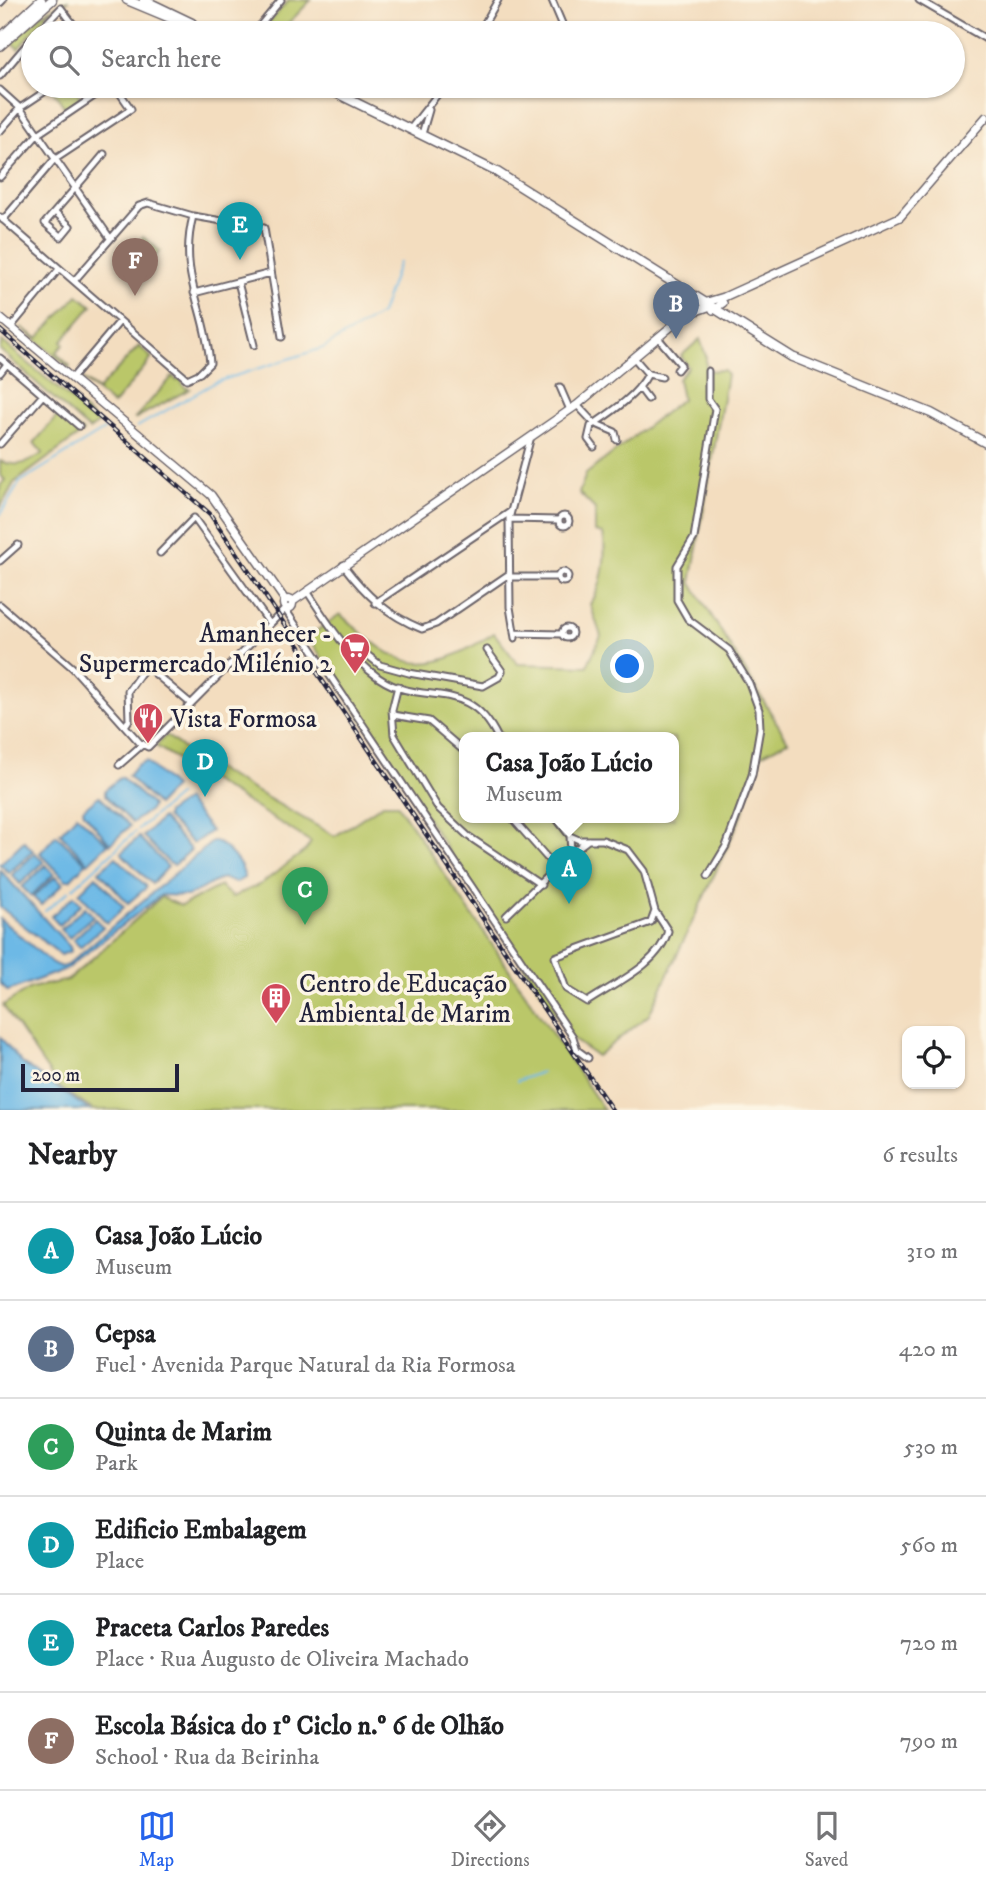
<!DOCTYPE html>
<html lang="en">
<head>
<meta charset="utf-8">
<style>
  :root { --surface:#fff; --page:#f6f6f6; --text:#202124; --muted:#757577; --line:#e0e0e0; --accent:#2563eb }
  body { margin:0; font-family:"IM FELL DW Pica",serif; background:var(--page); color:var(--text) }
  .controls { position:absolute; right:21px; bottom:21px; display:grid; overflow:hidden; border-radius:14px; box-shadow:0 2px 5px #0004 }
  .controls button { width:63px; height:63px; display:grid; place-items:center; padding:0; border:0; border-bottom:2px solid var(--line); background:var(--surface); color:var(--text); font:35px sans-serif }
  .scale { position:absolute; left:21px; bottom:18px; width:158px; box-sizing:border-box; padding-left:7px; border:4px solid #22223b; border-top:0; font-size:19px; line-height:24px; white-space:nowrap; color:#22223b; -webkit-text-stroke:5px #fcf5e5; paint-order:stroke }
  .you { position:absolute; left:628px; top:667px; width:24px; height:24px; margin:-18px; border:5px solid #fff; border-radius:50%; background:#1a73e8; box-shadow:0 0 0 10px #1a73e833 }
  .badge { display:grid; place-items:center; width:46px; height:46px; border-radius:50%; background:var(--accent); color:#fff; font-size:23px; font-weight:700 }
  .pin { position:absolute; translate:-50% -58px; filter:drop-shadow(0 2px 4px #0008) }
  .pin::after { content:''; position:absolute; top:37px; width:24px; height:21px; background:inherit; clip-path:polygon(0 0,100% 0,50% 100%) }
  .popup { position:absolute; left:459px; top:732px; width:220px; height:91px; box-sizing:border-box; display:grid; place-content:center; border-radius:14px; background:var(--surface); filter:drop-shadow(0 2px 5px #0005); font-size:23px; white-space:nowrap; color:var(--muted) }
  .popup b { font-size:26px; color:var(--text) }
  .popup::after { content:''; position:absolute; left:50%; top:100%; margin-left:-14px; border:14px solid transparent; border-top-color:var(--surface) }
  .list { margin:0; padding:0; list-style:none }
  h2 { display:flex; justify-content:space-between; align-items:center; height:91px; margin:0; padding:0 28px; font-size:30px }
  h2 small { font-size:23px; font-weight:400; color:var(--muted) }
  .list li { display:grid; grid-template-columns:46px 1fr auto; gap:21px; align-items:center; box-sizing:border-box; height:98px; padding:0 28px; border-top:2px solid var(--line) }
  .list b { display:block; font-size:26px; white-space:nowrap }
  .list p { margin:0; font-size:23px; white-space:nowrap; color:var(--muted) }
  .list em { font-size:23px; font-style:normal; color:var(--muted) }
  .icon { flex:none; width:38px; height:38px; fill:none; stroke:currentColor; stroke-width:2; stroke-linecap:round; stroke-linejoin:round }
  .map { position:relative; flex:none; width:986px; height:1110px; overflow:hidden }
  .search { position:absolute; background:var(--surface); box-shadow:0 2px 5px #0004; left:21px; right:21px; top:21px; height:77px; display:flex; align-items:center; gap:18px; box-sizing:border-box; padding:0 24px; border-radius:38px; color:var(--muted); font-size:26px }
  .sheet { height:679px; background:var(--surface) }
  nav { display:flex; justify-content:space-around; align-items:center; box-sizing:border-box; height:98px; border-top:2px solid var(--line); background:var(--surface); font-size:19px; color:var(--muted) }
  nav a { display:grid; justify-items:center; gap:4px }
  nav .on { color:var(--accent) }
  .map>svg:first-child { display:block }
  .green { fill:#bac769; stroke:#6e7452; stroke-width:2; fill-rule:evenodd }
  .water { fill:#6db9e6; stroke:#486e90; stroke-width:2 }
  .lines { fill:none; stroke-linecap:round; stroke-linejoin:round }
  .stream { stroke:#6db9e6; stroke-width:2 }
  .minor-casing { stroke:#6b6369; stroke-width:9 }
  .tertiary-casing { stroke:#6b6369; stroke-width:10 }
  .secondary-casing { stroke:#6b6369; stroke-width:11 }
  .minor { stroke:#fff; stroke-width:5 }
  .tertiary { stroke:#fff; stroke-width:7 }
  .secondary { stroke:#fff; stroke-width:8 }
  .rail-casing { stroke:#22223b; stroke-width:4.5 }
  .rail { stroke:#fcf5e5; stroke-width:2; stroke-dasharray:5; stroke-linecap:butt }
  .labels { text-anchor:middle; stroke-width:7; stroke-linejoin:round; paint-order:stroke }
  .poi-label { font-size:26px; fill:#22223b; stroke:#fcf5e5; text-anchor:start }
</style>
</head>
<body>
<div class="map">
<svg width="986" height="1110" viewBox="0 0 986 1110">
  <rect width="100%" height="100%" fill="#fcf5e5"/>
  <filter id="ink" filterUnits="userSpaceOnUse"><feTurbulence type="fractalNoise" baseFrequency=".0143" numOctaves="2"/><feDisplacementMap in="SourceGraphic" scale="14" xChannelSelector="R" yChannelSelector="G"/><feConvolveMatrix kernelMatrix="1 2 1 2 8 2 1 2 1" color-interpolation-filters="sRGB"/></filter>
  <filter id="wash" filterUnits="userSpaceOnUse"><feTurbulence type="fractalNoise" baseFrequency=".00686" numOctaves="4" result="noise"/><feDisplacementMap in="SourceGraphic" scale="28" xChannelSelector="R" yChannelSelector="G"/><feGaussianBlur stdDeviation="1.57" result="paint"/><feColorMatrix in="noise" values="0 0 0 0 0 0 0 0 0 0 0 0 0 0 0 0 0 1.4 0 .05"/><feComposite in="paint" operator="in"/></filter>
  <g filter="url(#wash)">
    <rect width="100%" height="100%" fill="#f3ddbf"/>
    <path class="green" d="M69 0 49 12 18 49 12 42 42 14Z
      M289 0H311L279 33 268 23Z
      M59 86H73L81 98 65 108 53 90Z
      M143 237 160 251 138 278 121 264Z
      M78 295 92 306 62 341 64 344 56 353 70 366 69 368 21 327 38 338Z
      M700 339 706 356V371L724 370 727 375 691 582 788 741 761 755 742 815 649 1015 597 1056 572 1039 308 637 340 614C401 670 422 680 494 633L518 664 587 666 601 636 590 604C603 588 607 554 603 534L595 532V509L579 493 586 474 682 399 678 379 688 367 681 356ZM464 738H674V818H464Z
      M2 341 99 423 89 430 0 350Z
      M139 346 152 358 113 405 82 379 98 390Z
      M173 376 177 381 180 378 184 387 190 389 134 419Z
      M59 414 83 432 14 483 0 508V486L5 480 0 475V461C17 468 29 463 43 453L34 443Z
      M166 735 193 756 335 836 383 804H397L604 1110H93L59 1087 3 1005 31 988 68 980 161 897 181 906 220 886 232 897 261 884 306 850 311 842 156 746Z"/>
    <path class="water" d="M146 761 174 787 157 805 128 776 137 765Z
      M121 777 152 805 151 809 132 823 105 795V790Z
      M99 796 130 826 110 844 84 813 83 809Z
      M186 800 211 831 193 844 166 817 167 813Z
      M77 815 108 844 88 863 60 833Z
      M162 818 191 850 174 865 169 863 143 836Z
      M56 835 86 863 70 880H66L40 853Z
      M139 837 168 867 152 884 123 855 122 852Z
      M24 841 33 851 9 873 0 864Z
      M213 841C225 844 245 866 244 878L235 883 222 878 188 896 161 895 66 969 8 991 0 983V919L52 963 61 967 67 965Z
      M35 853 44 862 20 884 12 875Z
      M116 857 145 885 146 888 128 903 99 871Z
      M46 865 54 874 31 896 22 887Z
      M0 870 70 947 71 951 61 955 0 907Z
      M56 876 63 884 41 905 33 897Z
      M96 876 124 907 107 923 79 893Z
      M74 896 81 904 59 925 51 916Z
      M85 907 93 916 69 938 61 929Z
      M95 919 103 927 80 947 73 940Z
      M0 1037 22 1063 89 1110H0Z"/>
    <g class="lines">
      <path class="stream" d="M137 427 216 382 323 348 381 314 399 262
        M0 515 20 482 104 430
        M138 829 179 795
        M73 888 135 832
        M45 911 69 891
        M517 1081 541 1072"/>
    </g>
  </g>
  <g filter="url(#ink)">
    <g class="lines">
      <g class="minor-casing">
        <path id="minor" d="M552 0 566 33
          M919 0 986 39
          M0 3 3 0
          M37 33 61 8 80 33
          M254 33 281 0
          M479 33 498 0
          M0 76 33 37
          M0 90 20 108 110 238
          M411 128 444 86
          M0 131 20 108 53 86
          M422 134 429 110
          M0 177 38 134 109 86
          M55 212 70 226 61 237 45 223C65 200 85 177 104 154
          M0 217 187 379 200 373 210 363C205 306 178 275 193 216
          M3 220 54 160 131 109 115 86
          M74 281 139 206 148 203 193 216 264 228 282 337
          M238 282 254 345
          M194 293 271 273
          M11 327 59 269
          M659 339 681 365 677 370
          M0 358 79 426
          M708 371V399L715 409 713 421 694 538 677 566V600L688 619 729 650 749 683 759 710 760 728 752 775 726 846 708 876
          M0 373 7 364
          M648 374 662 377
          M72 378 120 321
          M560 387 570 410
          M639 387 648 399
          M577 405 594 423 615 432 617 440
          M0 444 43 395
          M594 447 588 439 591 426C610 413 637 396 648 374L635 359
          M559 521a5 5 0 1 1 10 0a5 5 0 1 1-10 0Z
          M509 519 558 520
          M160 553 194 518 270 624
          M0 561 18 545
          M343 565C366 595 387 615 422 629L436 624 509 574
          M558 577a5 5 0 1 1 10 0a5 5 0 1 1-10 0Z
          M509 577H558
          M307 591C327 622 348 656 379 678 423 708 468 675 498 738
          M375 603 510 512
          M0 605 73 668 140 743 148 747 286 608
          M285 609 573 1037 577 1050 588 1058
          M562 633a5 5 0 1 1 10 0a5 5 0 1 1-10 0Z
          M514 633 561 634
          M515 638 510 607 509 519 530 440
          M348 649 356 646 380 665 409 673 483 686 499 677 502 671 487 650
          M398 686 392 710 394 735 438 808 468 836 541 885
          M393 715 429 721 464 751
          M125 726 129 720 128 691 146 666 190 703
          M119 765 143 744
          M512 818 556 868
          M556 818 570 836 579 840H603L628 850 644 871 655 911 668 931C659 965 615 983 587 1002L566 989 555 957 651 922 655 911
          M571 853 588 840
          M506 916 571 853 570 836"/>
      </g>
      <g class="tertiary-casing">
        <path id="tertiary" d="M682 289 688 302 685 315
          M704 303 724 297 900 217 986 117
          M713 310 723 303
          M0 318 211 495 285 600
          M283.5 604a4.5 4.5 0 1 1 9 0a4.5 4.5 0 1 1-9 0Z
          M292 602 577 405 685 315 708 307"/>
      </g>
      <g class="secondary-casing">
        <path id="secondary" d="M127 0 206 33
          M144 0 192 23
          M0 38 41 0
          M0 46 52 0
          M322 86 497 172 792 357 931 413 986 443"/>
      </g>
      <use href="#minor" class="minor"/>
      <use href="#tertiary" class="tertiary"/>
      <use href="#secondary" class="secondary"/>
      <g class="rail-casing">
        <path id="rail" d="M0 330 210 514 612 1110"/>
      </g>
      <use href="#rail" class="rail"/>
    </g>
  </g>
  <defs>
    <g id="supermarket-pin" transform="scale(1.575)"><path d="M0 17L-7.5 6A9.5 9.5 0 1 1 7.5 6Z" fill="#d1495b" stroke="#fcf5e5"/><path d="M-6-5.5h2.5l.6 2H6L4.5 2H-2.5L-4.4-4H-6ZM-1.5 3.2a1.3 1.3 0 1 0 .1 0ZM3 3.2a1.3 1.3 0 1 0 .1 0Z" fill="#fff"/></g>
    <g id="restaurant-pin" transform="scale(1.575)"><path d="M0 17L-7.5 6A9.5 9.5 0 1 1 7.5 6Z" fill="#d1495b" stroke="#fcf5e5"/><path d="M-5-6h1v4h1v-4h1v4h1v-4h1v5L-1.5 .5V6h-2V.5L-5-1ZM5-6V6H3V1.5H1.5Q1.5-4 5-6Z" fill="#fff"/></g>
    <g id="building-pin" transform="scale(1.575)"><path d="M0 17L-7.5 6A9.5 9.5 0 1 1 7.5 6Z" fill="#d1495b" stroke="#fcf5e5"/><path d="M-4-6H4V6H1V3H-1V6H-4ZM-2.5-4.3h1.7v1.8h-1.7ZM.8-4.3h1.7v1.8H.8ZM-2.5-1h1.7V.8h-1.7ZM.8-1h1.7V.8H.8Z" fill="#fff"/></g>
  </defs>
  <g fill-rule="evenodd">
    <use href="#supermarket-pin" x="355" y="648"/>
    <use href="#restaurant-pin" x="148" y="718"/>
    <use href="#building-pin" x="276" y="998"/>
  </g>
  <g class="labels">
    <g class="poi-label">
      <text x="332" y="642" text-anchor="end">Amanhecer -<tspan x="332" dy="30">Supermercado Milénio 2</tspan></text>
      <text x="171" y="727">Vista Formosa</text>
      <text x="299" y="992">Centro de Educação<tspan x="299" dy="30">Ambiental de Marim</tspan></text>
    </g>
  </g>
</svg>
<div class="controls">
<button><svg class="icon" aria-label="locate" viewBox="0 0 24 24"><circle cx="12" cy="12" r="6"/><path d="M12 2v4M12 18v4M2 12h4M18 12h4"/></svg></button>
</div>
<div class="scale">200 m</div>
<div class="you"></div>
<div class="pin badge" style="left:569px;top:904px;background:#0f9aa8">A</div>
<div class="popup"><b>Casa João Lúcio</b>Museum</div>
<div class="pin badge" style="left:676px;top:339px;background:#5c6f8a">B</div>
<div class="pin badge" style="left:305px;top:925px;background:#2e9e5b">C</div>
<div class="pin badge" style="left:205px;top:797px;background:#0f9aa8">D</div>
<div class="pin badge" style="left:240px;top:260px;background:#0f9aa8">E</div>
<div class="pin badge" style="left:135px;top:296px;background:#8d6e63">F</div>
<div class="search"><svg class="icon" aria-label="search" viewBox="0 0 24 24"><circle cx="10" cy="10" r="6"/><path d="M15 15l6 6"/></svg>Search here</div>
</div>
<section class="sheet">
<h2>Nearby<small>6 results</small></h2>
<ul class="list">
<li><span class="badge" style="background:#0f9aa8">A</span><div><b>Casa João Lúcio</b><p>Museum</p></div><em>310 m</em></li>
<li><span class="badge" style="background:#5c6f8a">B</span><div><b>Cepsa</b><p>Fuel · Avenida Parque Natural da Ria Formosa</p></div><em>420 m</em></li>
<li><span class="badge" style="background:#2e9e5b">C</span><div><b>Quinta de Marim</b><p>Park</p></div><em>530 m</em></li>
<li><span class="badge" style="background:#0f9aa8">D</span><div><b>Edificio Embalagem</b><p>Place</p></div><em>560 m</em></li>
<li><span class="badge" style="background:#0f9aa8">E</span><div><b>Praceta Carlos Paredes</b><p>Place · Rua Augusto de Oliveira Machado</p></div><em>720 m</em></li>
<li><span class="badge" style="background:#8d6e63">F</span><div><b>Escola Básica do 1º Ciclo n.º 6 de Olhão</b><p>School · Rua da Beirinha</p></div><em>790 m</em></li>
</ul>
</section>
<nav>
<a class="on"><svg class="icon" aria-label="map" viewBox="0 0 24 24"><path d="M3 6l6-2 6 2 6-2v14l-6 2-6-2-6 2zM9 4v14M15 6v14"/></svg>Map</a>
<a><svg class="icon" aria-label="directions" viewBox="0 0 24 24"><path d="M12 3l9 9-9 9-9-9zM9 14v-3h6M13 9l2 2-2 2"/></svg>Directions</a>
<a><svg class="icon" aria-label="saved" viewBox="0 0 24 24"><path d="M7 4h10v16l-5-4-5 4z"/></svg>Saved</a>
</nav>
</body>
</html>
